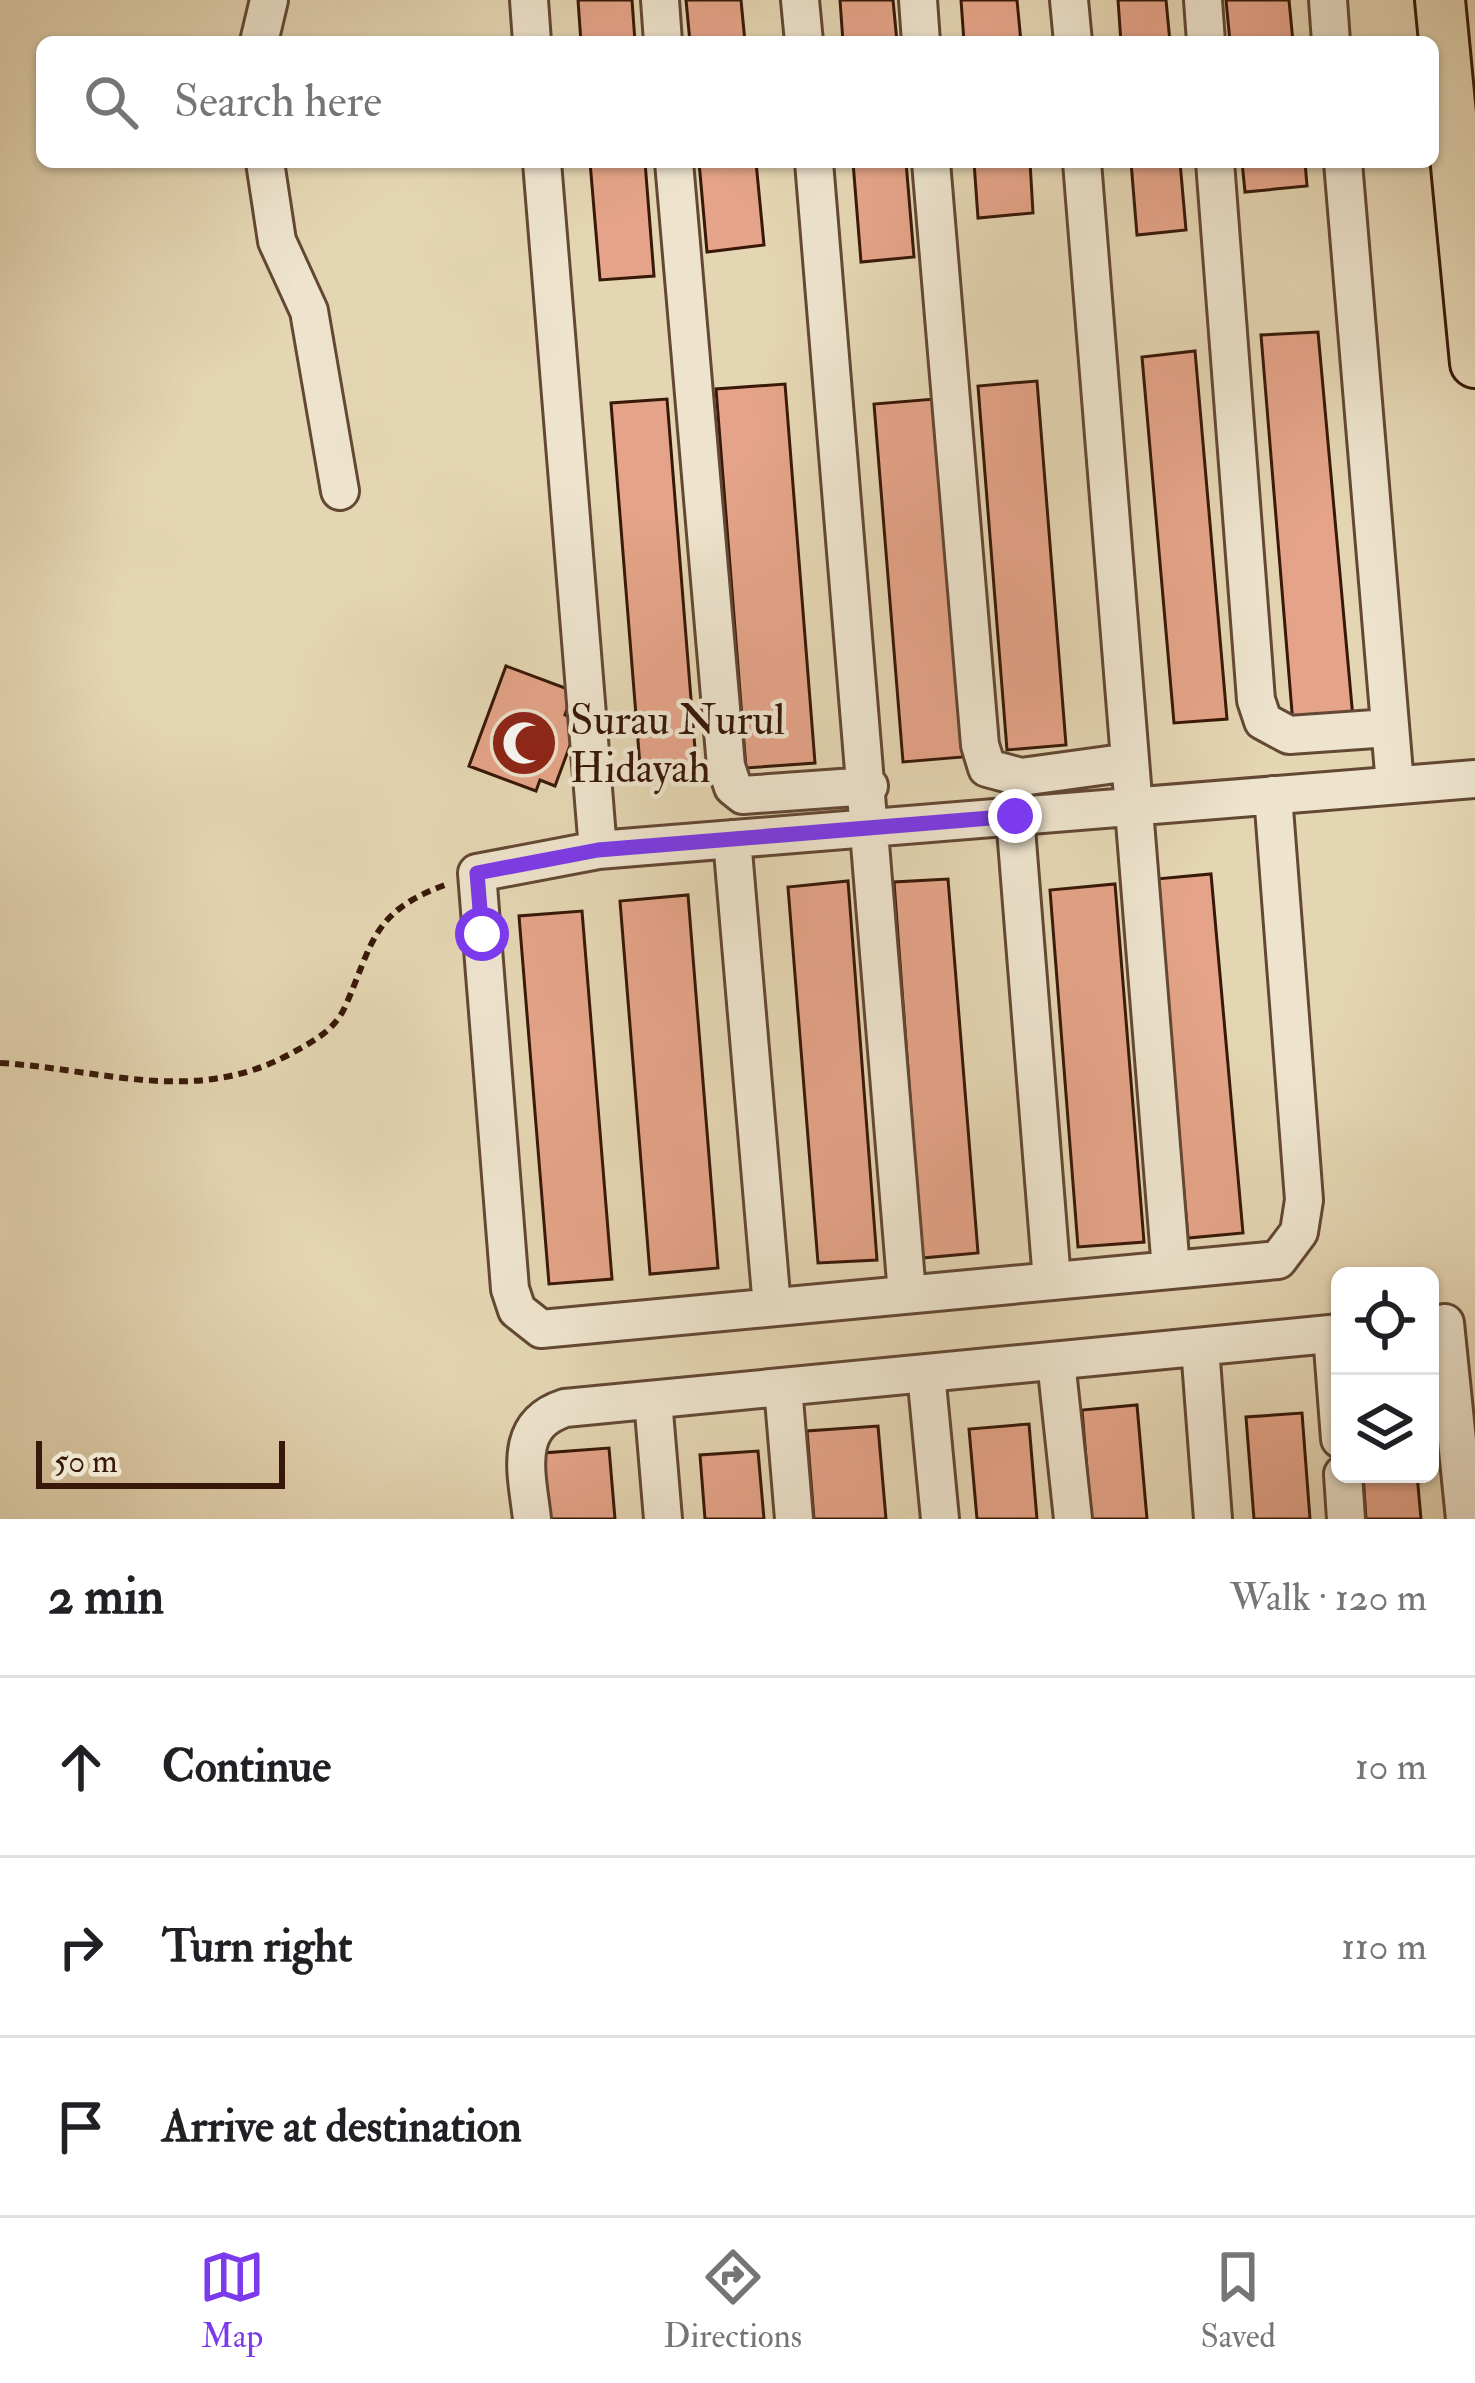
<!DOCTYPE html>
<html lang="en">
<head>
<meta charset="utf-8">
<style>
  :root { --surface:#fff; --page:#f6f6f6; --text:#202124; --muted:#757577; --line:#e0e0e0; --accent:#7c3aed }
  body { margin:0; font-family:"IM FELL Double Pica",serif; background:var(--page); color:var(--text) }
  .controls { position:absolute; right:36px; bottom:36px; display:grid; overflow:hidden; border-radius:18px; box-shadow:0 3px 9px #0004 }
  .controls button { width:108px; height:108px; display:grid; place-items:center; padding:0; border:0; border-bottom:3px solid var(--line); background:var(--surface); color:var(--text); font:60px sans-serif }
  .scale { position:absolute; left:36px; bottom:30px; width:249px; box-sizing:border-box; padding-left:12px; border:6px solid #381808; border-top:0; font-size:33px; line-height:42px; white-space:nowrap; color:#381808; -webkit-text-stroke:9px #eee4ce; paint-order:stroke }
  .stop { position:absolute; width:36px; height:36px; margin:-27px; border:9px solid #7c3aed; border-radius:50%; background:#fff }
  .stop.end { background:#7c3aed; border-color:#fff; box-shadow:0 3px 12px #0008 }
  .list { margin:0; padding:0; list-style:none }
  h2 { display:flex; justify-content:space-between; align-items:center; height:156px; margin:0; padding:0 48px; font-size:51px }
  h2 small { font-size:39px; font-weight:400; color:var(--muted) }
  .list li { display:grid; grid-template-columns:78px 1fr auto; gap:36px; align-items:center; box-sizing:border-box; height:180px; padding:0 48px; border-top:3px solid var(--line) }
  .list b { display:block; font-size:45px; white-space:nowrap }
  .list em { font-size:39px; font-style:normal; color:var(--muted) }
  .icon { flex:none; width:66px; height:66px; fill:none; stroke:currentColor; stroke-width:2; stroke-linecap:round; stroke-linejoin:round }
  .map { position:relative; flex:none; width:1475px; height:1519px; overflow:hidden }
  .search { position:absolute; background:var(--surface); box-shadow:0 3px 9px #0004; left:36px; right:36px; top:36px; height:132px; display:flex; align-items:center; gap:30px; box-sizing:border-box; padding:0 42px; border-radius:18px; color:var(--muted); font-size:45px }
  .sheet { height:696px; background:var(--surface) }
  nav { display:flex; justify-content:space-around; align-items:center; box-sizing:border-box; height:168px; border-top:3px solid var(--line); background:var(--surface); font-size:33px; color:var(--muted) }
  nav a { display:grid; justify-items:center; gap:6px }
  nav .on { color:var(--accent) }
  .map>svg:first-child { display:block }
  .building { fill:#e5a489; stroke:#381808; stroke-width:3 }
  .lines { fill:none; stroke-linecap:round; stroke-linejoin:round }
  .minor-casing { stroke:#634833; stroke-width:42 }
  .major-casing { stroke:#381808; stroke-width:54 }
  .path { stroke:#381808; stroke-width:6; stroke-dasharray:9 6; stroke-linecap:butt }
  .minor { stroke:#eee4ce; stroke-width:36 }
  .major { stroke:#e5d6b3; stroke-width:48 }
  .route { stroke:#7c3aed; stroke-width:15 }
  .labels { text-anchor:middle; stroke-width:9; stroke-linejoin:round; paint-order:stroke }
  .poi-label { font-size:42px; fill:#381808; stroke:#eee4ce; text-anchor:start }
</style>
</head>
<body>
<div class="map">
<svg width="1475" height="1519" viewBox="0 0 1475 1519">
  <rect width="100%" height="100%" fill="#e5d6b3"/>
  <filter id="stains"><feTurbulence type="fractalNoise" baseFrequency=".00167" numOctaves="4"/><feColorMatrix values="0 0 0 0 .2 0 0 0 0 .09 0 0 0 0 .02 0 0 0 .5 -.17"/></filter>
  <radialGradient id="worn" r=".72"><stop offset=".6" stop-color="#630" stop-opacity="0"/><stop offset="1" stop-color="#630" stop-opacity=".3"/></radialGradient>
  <path class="building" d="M578 0H632L635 42H581Z
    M686 0H741L745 42H690Z
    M840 0H893L897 42H843Z
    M961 0H1017L1021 42H964Z
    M1118 0H1166L1170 42H1121Z
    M1226 0H1289L1293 42H1230Z
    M590 162H645L654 276 600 280Z
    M699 162H756L764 245 707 252Z
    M853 162H906L914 257 861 262Z
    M974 162H1030L1033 213 978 218Z
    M1131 162H1180L1186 230 1137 235Z
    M1242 162H1305L1307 186 1245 192Z
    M1318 332 1353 718 1293 724 1261 335Z
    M1195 351 1227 719 1174 723 1142 357Z
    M1037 381 1066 745 1007 750 978 386Z
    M785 384 815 763 746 768 716 389Z
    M667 399 697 774 641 778 611 403Z
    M934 399 963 757 903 762 874 404Z
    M506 666 573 691 565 715 579 721 555 786 540 780 536 791 469 766Z
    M1211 874 1243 1233 1188 1238 1156 879Z
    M948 879 978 1253 922 1258 894 882Z
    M848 881 877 1260 818 1263 788 887Z
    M1115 884 1144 1242 1078 1247 1050 890Z
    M688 895 718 1268 650 1274 620 901Z
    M582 911 612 1279 549 1284 519 916Z
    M1137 1405 1147 1519H1091L1082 1410Z
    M1302 1413 1310 1519H1254L1246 1417Z
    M1029 1424 1037 1519H977L969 1429Z
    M878 1426 886 1519H814L807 1431Z
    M609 1448 615 1519H549L543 1453Z
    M758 1451 764 1519H705L700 1455Z
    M1363 1474H1417L1421 1519H1366Z"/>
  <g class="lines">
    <g class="minor-casing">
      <path id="minor" d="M529 0 532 42
        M660 0 663 42
        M800 0 804 42
        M918 0 921 42
        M1069 0 1073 42
        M1203 0 1206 42
        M1328 0 1331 42
        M259 42 269 0
        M265 162 277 241 309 311 340 491
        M542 162 598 850
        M674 162 726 766 733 787 743 795 869 786
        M814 162 907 1294
        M931 162 980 745 987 768 1021 777 1130 762
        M1082 162 1171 1270
        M1215 162 1256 700 1263 721 1289 735 1389 728
        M1343 162 1395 785
        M1273 795 1304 1200 1299 1232 1278 1260 541 1329 517 1310 510 1289 477 873 598 850 1475 779
        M1015 816 1052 1281
        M732 839 772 1307
        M1445 1323 1465 1519
        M1332 1334 1340 1439
        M1200 1347 1213 1519
        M1056 1361 1073 1519
        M926 1373 940 1519
        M783 1387 794 1519
        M653 1400 663 1519
        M1343 1474 1346 1519
        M532 1519C527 1474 512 1425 565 1408L1340 1333"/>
    </g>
    <g class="major-casing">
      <path id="major" d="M1440 0 1475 363"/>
    </g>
    <path class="path" d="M0 1063C102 1069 194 1106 290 1054 312 1042 334 1031 345 1007 373 944 371 912 445 885"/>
    <use href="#minor" class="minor"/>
    <use href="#major" class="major"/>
  </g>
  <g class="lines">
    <path class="route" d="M482 934 477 873 598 850 1015 816"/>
  </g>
  <defs>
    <g id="mosque-disc" transform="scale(3.45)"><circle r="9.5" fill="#8f2418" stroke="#eee4ce"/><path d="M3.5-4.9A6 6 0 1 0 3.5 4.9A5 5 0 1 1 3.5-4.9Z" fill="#fff"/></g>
  </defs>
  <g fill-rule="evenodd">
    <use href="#mosque-disc" x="524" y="743"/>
  </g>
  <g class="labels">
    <g class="poi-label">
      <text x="570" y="734">Surau Nurul<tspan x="570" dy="48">Hidayah</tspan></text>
    </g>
  </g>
  <rect width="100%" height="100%" filter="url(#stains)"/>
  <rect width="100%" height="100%" fill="url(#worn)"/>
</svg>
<div class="controls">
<button><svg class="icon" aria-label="locate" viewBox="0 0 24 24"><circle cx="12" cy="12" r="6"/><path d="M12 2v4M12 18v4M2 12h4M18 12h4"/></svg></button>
<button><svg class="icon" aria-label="layers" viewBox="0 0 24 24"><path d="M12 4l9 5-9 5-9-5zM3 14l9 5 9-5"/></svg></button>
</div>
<div class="scale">50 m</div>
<div class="stop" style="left:482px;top:934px"></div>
<div class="stop end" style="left:1015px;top:816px"></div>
<div class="search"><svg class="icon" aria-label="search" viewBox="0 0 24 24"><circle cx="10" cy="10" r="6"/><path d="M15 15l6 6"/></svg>Search here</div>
</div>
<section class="sheet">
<h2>2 min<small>Walk · 120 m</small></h2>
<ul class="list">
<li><svg class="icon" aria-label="ahead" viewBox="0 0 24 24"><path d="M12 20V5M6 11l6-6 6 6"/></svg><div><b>Continue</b></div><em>10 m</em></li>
<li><svg class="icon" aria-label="right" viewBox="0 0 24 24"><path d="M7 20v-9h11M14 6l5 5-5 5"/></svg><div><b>Turn right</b></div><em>110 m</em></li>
<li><svg class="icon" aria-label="arrive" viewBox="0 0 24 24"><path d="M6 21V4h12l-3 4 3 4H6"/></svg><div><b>Arrive at destination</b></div></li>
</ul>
</section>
<nav>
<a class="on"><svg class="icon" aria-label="map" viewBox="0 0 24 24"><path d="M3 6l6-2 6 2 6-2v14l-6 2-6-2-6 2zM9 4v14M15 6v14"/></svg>Map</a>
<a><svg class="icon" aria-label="directions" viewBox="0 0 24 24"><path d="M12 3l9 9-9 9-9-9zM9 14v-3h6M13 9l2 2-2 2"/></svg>Directions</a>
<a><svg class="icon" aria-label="saved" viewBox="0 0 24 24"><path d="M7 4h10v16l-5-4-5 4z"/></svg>Saved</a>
</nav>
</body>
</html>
